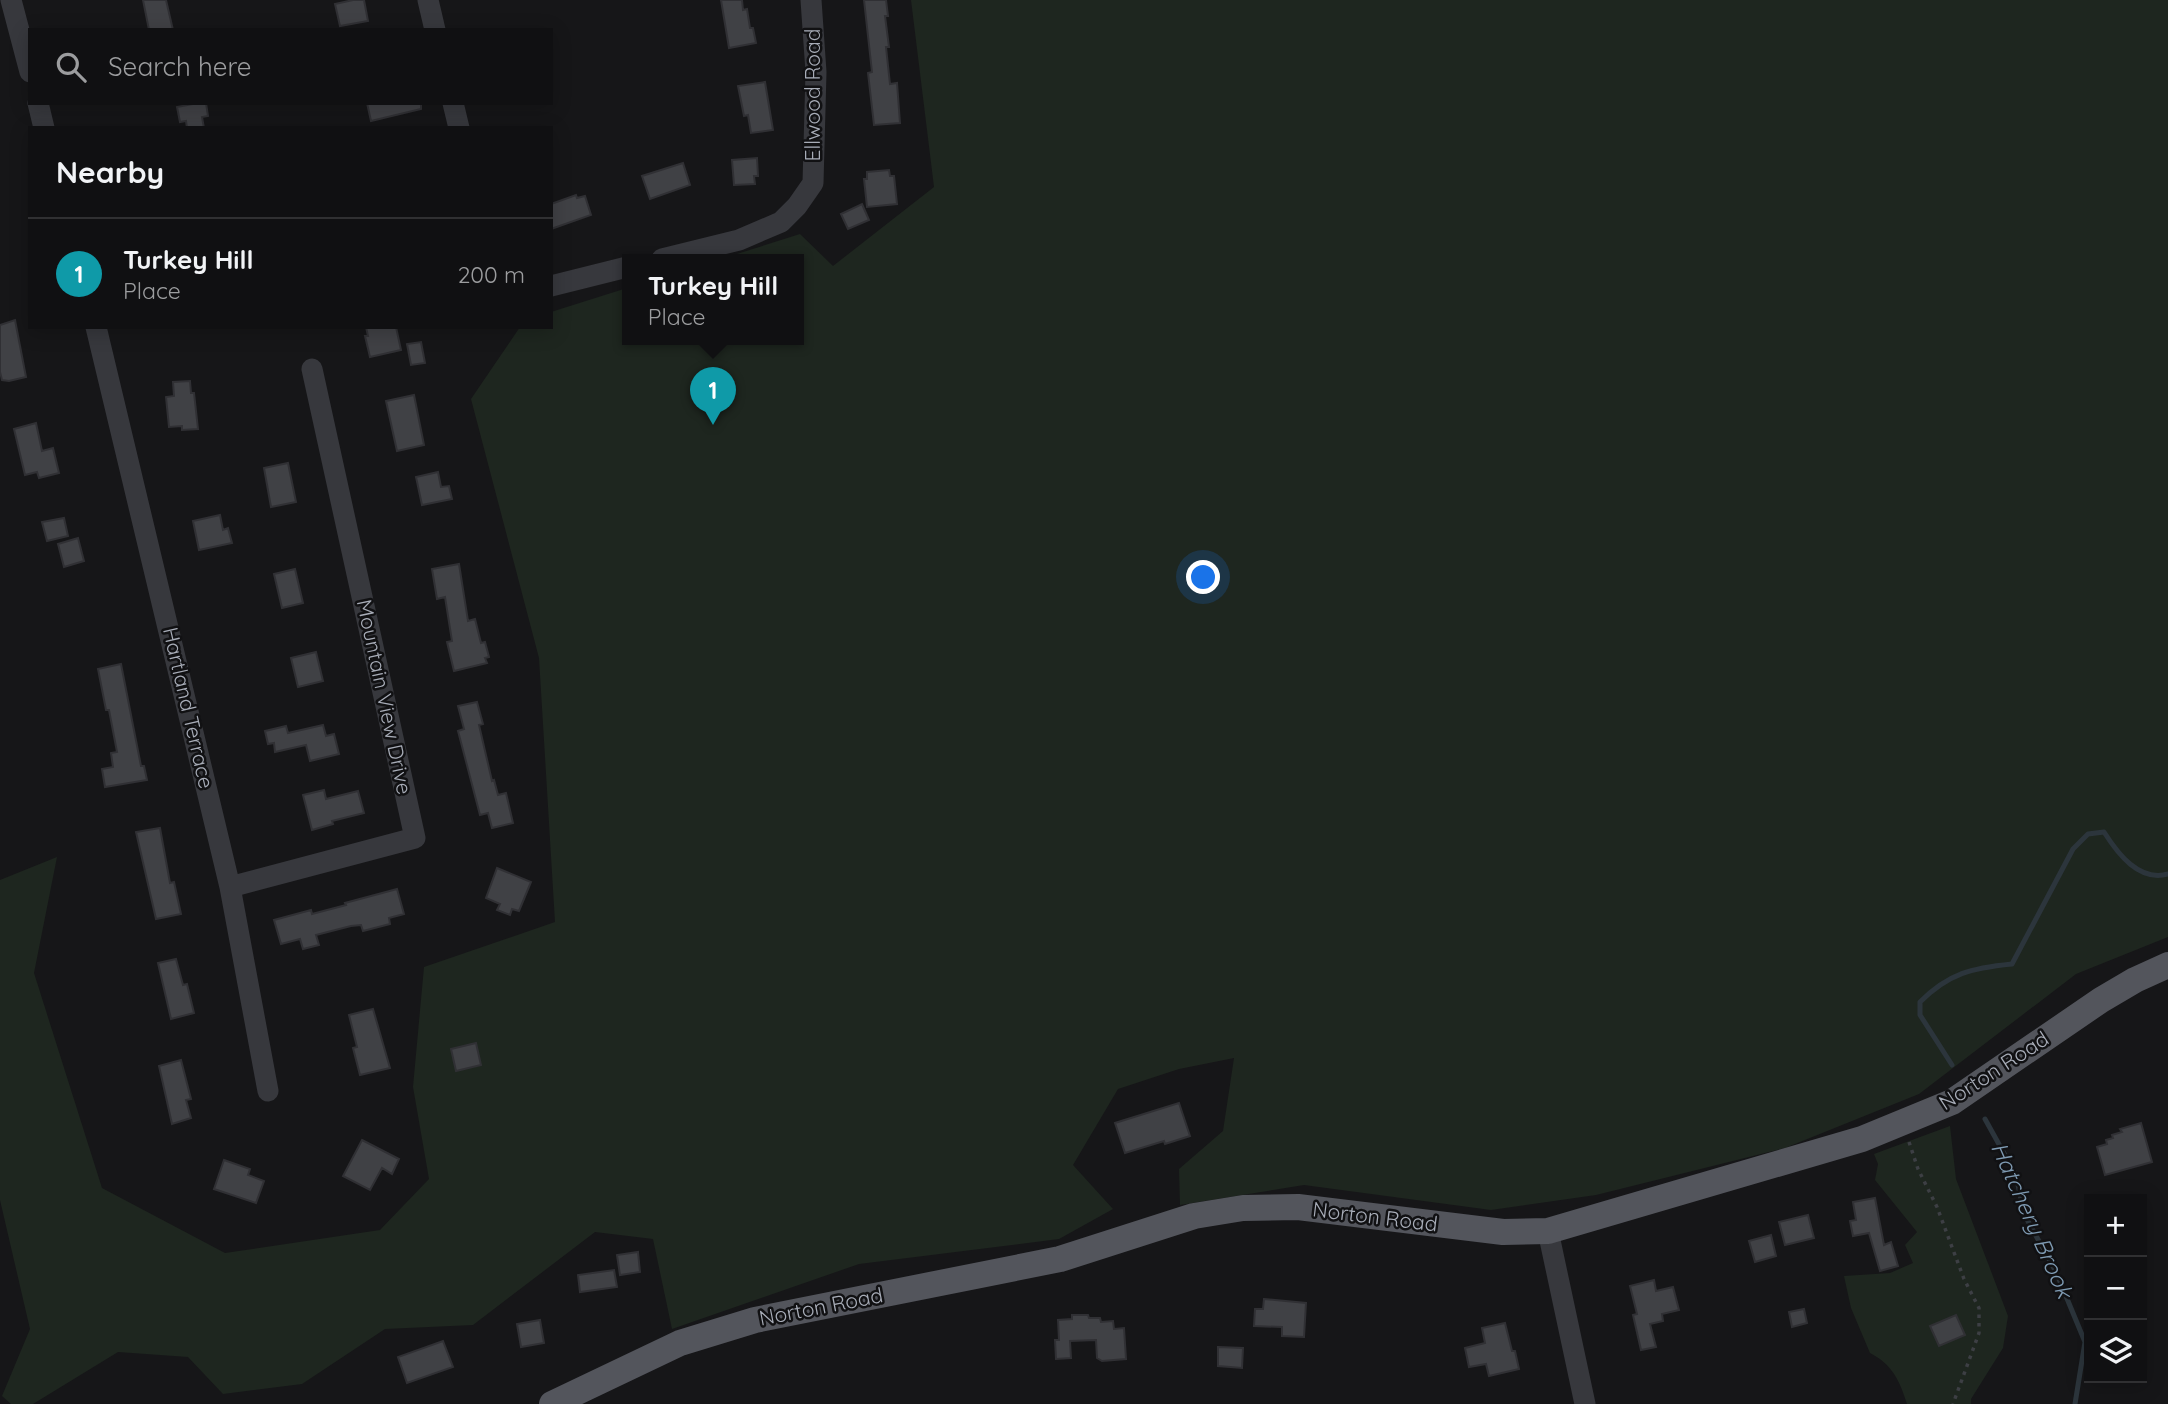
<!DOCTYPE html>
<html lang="en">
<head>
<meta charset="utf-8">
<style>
  :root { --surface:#101012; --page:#1e1e20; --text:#f1f3f6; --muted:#9c9d9f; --line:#303032; --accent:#b45309 }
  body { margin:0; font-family:Quicksand,sans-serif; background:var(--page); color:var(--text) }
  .controls { position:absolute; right:21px; bottom:21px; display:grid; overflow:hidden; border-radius:0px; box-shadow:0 4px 18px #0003 }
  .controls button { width:63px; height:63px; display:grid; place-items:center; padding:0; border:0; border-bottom:2px solid var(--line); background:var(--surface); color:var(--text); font:35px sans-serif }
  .you { position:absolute; left:1204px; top:578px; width:24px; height:24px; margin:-18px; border:5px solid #fff; border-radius:50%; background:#1a73e8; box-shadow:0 0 0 10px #1a73e833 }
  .badge { display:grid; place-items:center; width:46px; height:46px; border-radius:50%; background:var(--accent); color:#fff; font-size:23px; font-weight:700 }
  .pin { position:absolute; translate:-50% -58px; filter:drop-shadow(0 2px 4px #0008) }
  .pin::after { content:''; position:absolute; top:37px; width:24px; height:21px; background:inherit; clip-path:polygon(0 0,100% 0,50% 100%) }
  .popup { position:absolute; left:622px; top:254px; width:182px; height:91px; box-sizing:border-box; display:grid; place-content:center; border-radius:0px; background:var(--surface); filter:drop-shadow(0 2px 5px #0005); font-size:23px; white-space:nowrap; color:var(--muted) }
  .popup b { font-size:26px; color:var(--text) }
  .popup::after { content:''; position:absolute; left:50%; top:100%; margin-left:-14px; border:14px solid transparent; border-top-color:var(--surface) }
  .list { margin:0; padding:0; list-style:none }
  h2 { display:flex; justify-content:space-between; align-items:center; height:91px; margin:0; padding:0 28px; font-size:30px }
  h2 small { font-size:23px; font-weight:400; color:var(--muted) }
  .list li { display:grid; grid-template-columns:46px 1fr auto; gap:21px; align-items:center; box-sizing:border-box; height:112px; padding:0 28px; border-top:2px solid var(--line) }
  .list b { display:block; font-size:26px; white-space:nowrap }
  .list p { margin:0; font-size:23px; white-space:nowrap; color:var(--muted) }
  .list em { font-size:23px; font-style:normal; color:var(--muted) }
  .icon { flex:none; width:38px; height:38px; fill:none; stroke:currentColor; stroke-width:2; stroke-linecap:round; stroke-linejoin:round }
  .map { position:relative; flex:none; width:2168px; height:1404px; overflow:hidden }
  .search { position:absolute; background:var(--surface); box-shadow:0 4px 18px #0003; left:28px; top:28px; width:525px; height:77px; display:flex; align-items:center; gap:18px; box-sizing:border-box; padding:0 24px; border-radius:0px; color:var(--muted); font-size:26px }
  .panel { position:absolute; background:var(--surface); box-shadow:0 4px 18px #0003; left:28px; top:126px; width:525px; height:203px; border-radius:0px }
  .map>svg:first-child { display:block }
  .green { fill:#1e261f }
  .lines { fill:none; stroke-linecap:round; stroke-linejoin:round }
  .stream { stroke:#2c353c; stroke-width:5 }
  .building { fill:#404145; stroke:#303034; stroke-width:2 }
  .path { stroke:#3d3f44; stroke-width:3.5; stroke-dasharray:3.5 5; stroke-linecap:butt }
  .minor { stroke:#37383d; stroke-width:21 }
  .major { stroke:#53555c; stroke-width:26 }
  .labels { text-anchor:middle; stroke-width:5; stroke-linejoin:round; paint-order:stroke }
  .street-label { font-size:21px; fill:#a8adb8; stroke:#111113 }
  .water-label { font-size:23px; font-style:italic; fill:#7f9bb3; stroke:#111113 }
</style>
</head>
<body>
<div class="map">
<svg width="2168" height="1404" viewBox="0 0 2168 1404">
  <rect width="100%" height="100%" fill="#161618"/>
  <path class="green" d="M911 0H2168V937L2076 974 1919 1094 1785 1148 1596 1195 1491 1210 1304 1185 1180 1205 1179 1169 1223 1131 1234 1058 1179 1069 1118 1089 1073 1165 1113 1209 1059 1239 859 1264 672 1329 653 1239 595 1232 473 1325 385 1329 302 1384 223 1394 188 1357 118 1352 33 1404H11L2 1396 30 1329 0 1200V880L57 857 34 973 102 1188 225 1253 380 1230 429 1179 413 1087 424 967 555 922 539 658 471 399 520 327H551V312L627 288V339H799V259H721L800 234 833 266 934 187Z
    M1950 1126 1956 1179 2008 1316 2003 1348 1971 1399V1404H1907C1900 1381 1892 1364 1870 1353L1851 1308 1844 1276 1890 1273 1913 1263 1905 1245 1917 1232 1875 1180 1878 1164 1874 1154Z"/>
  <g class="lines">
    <path class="stream" d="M1952 1065 1920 1015V1002C1949 973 1972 968 2012 964L2073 849 2088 834 2104 832C2118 854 2139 882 2168 874
      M1985 1119 2016 1175 2024 1214 2056 1272 2085 1342 2075 1404"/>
  </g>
  <path class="building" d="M143 0H166L173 30H149Z
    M353 0H364L368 21 340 26 335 4Z
    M721 0H742L743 10 747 9 750 28H753L756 43 729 48Z
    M864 0H886L888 16H885L889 47H886L890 84 897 83 900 123 874 125 868 73 872 72Z
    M765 82 773 130 751 133 748 115 744 116 738 86Z
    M198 103H206L208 116 202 117 204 128H187L186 121 180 122 177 107Z
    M367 103H421V109L371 121Z
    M757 158 758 176H754L755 184 734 185 732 160Z
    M683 163 690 185 650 199 642 176Z
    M889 170 890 176H894L897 204 867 207 864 179H867V172Z
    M576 195 577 198 585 196 591 215 551 229V204Z
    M862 204 869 220 848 229 841 214Z
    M15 320 26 377 9 381 2 380 0 372V325Z
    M366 327H396L401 350 370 357 365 336H368Z
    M421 342 425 363 411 365 407 344Z
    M190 381 191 393H194L198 429 182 430V426L169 427 166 397 174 396 173 382Z
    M414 395 424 445 397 451 386 401Z
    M36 423 42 451 53 448 59 473 39 478 37 472 25 475 14 429Z
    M288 463 296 502 271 507 264 468Z
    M438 472 441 487 449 486 452 499 422 505 416 477Z
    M220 515 223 530 228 528 232 543 199 550 193 521Z
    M64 518 68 536 47 541 42 522Z
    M78 538 84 561 64 567 58 544Z
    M459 564 468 621 475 619 481 643 485 642 489 657 485 658 487 663 454 671 447 642 452 641 445 597 437 599 432 569Z
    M295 569 303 603 282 608 274 574Z
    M316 652 323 681 298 687 291 658Z
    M121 664 141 766H144L147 780 105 787 102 769 113 767 111 753 117 752 109 710H106L98 669Z
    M477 702 483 724 479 725 492 781 494 780 498 795 506 793 513 823 492 828 488 813 480 815 458 731 464 729 458 706Z
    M323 725 326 736 334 734 339 754 310 761 306 745 275 752 274 743 268 744 265 731 286 726 288 733Z
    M324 790 326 799 358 791 364 813 332 821 333 824 312 830 303 795Z
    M160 828 170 883 174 882 181 914 156 919 136 832Z
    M497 868 531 882 519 911 512 909 510 915 497 910 500 904 486 898Z
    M397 889 404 914 389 918 390 924 363 931 361 925 351 926 316 935 319 945 303 949 300 939 281 944 274 920 311 910 312 914 346 905 345 903Z
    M176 959 183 985 187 984 194 1013 171 1019 158 963Z
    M373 1009 390 1068 360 1075 353 1048 357 1047 349 1015Z
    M476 1043 481 1065 456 1071 451 1049Z
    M181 1060 191 1099 186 1100 191 1118 172 1124 159 1066Z
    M1179 1103 1190 1136 1165 1144 1164 1141 1125 1153 1115 1123Z
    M2141 1123 2152 1162 2105 1175 2097 1147 2107 1144 2106 1140 2113 1138 2112 1135 2122 1132 2120 1129Z
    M362 1140 399 1159 392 1174 382 1168 370 1190 343 1176Z
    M224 1160 250 1169 248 1175 264 1181 256 1203 214 1189Z
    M1875 1198 1884 1245 1891 1242 1898 1266 1880 1271 1869 1233 1853 1236 1850 1221 1856 1220 1853 1202Z
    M1808 1215 1814 1238 1785 1245 1779 1222Z
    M1771 1235 1776 1256 1755 1262 1749 1241Z
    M638 1252 640 1272 620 1275 617 1255Z
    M614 1270 617 1287 580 1292 578 1275Z
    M1654 1280 1656 1291 1673 1287 1679 1310 1662 1314 1663 1321 1650 1324 1656 1347 1641 1350 1633 1315 1637 1314 1630 1286Z
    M1264 1299 1306 1303 1304 1337 1282 1336V1327L1254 1326 1255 1309H1263Z
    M1804 1309 1807 1323 1792 1327 1789 1312Z
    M1072 1315H1088L1089 1318H1100L1101 1322 1113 1321 1114 1329 1124 1328 1126 1359 1102 1361 1097 1358 1096 1340 1070 1341 1071 1358 1056 1359 1055 1340H1059L1058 1320 1072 1319Z
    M1956 1315 1965 1335 1939 1346 1930 1326Z
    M540 1320 544 1343 521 1347 517 1324Z
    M1505 1323 1512 1351H1515L1519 1369 1489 1376 1486 1364 1469 1367 1465 1348 1485 1343 1482 1328Z
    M443 1341 453 1367 407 1383 398 1357Z
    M1218 1347 1243 1348 1242 1368 1218 1366Z"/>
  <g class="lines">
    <path class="path" d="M1909 1142 1918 1169 1937 1207 1964 1279 1979 1308V1333L1953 1404"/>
    <path class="minor" d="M11 0 30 72
      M428 0 435 30
      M38 103 44 128
      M453 103 459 128
      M662 259 739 240 781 222 797 206 813 183 816 72 811 0
      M551 286 627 267
      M96 327 230 887 268 1091
      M230 887 415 838 312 369
      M1548 1231 1585 1404"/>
    <path class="major" d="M552 1404 680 1343 755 1320 1060 1259 1194 1216 1243 1208 1298 1207 1503 1232 1548 1231 1862 1139 1952 1102 2101 1000 2135 980 2168 965"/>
  </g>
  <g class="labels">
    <g class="street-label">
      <text transform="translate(813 95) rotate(-90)" y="7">Ellwood Road</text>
      <text transform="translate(384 697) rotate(78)" y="7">Mountain View Drive</text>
      <text transform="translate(188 708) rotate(77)" y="7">Hartland Terrace</text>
      <text transform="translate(1994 1071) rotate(-33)" y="7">Norton Road</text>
      <text transform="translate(1375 1217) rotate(7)" y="7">Norton Road</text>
      <text transform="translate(821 1307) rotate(-11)" y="7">Norton Road</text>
    </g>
    <g class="water-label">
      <text transform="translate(2032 1220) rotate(66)" y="8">Hatchery Brook</text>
    </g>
  </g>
</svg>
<div class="controls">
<button>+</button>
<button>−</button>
<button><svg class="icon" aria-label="layers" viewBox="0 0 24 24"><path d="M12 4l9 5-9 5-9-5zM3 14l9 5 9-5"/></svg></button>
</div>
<div class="you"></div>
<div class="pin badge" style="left:713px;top:425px;background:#0f9aa8">1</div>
<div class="popup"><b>Turkey Hill</b>Place</div>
<div class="search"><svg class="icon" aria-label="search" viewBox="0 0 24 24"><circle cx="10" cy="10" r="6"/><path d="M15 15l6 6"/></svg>Search here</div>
<section class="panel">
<h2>Nearby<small></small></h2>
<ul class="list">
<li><span class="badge" style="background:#0f9aa8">1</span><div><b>Turkey Hill</b><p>Place</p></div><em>200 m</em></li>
</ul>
</section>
</div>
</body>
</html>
